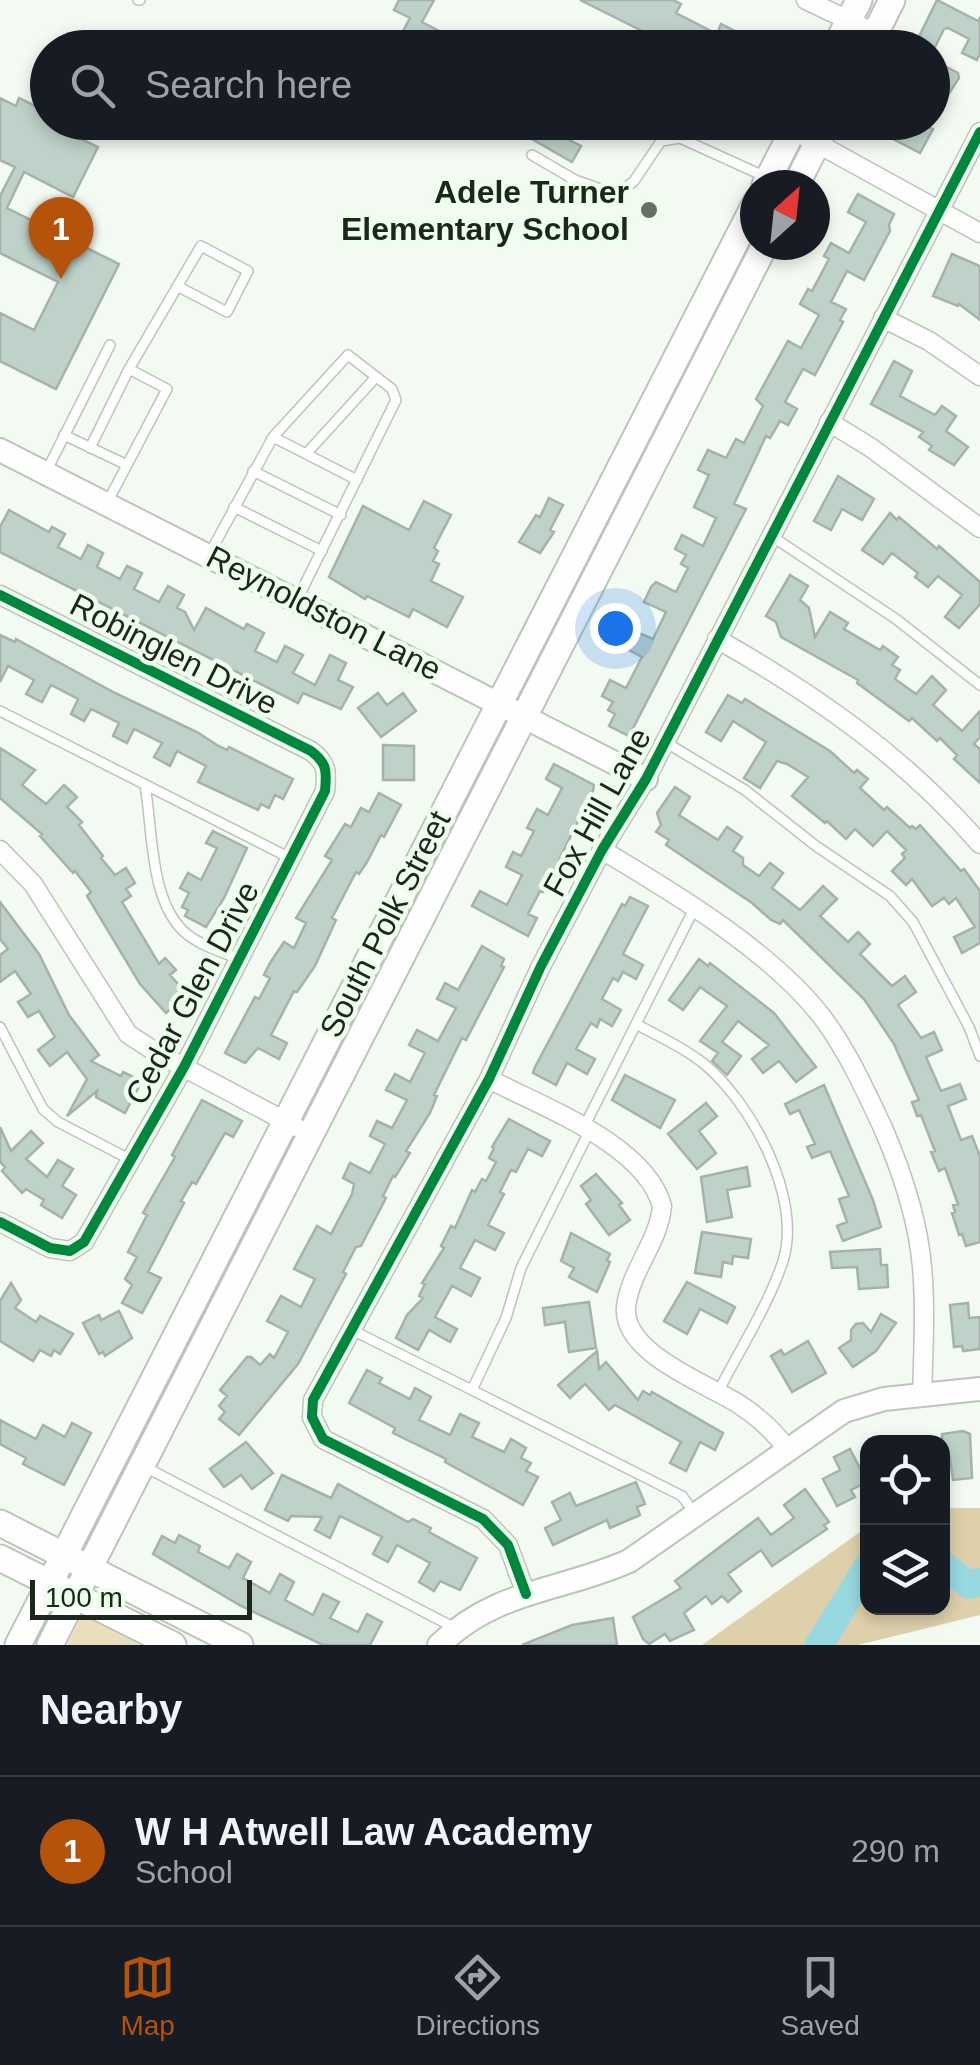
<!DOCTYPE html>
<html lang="en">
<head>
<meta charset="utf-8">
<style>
  :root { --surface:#171b24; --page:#20242c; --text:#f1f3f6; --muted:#9ea1a6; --line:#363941; --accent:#b45309 }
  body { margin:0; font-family:Helvetica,sans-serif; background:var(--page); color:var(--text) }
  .controls { position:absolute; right:30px; bottom:30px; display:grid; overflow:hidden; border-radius:20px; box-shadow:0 5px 15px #0003 }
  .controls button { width:90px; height:90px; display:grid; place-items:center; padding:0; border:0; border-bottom:2px solid var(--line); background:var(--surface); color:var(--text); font:50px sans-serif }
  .compass { position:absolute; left:740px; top:170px; width:90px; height:90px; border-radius:50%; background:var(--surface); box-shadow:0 5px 15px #0003; rotate:27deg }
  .scale { position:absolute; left:30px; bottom:25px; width:222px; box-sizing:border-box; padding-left:10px; border:5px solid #1c261c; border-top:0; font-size:28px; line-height:35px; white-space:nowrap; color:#1c261c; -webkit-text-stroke:8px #eefeed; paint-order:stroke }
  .you { position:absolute; left:615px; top:628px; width:35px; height:35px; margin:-25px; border:8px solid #fff; border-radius:50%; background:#1a73e8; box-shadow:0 0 0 15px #1a73e833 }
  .badge { display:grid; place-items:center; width:65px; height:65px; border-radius:50%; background:var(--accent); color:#fff; font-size:32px; font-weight:700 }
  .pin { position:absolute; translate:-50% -82px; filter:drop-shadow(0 2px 5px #0008) }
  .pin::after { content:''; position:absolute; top:52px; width:35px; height:30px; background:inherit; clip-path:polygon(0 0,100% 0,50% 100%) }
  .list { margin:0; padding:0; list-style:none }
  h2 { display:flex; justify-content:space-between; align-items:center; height:130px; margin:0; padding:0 40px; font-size:42px }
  h2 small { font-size:32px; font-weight:400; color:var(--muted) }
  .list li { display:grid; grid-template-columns:65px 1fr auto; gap:30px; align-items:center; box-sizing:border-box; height:150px; padding:0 40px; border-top:2px solid var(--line) }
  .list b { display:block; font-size:38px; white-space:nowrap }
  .list p { margin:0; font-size:32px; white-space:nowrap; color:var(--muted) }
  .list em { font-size:32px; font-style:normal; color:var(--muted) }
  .icon { flex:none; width:55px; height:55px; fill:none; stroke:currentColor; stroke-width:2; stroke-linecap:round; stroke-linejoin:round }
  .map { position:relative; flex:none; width:980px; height:1645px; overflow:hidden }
  .search { position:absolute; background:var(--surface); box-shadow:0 5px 15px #0003; left:30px; right:30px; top:30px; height:110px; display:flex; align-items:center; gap:25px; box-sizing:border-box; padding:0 35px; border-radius:55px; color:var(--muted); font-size:38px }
  .sheet { height:280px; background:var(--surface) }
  nav { display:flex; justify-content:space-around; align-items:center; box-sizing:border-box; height:140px; border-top:2px solid var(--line); background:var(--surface); font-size:28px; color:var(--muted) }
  nav a { display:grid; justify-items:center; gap:5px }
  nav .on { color:var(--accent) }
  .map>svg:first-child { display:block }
  .green { fill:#ebdebd }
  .forest { fill:#ded0aa }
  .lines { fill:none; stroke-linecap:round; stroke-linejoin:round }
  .river { stroke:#98d9df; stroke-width:28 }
  .building { fill:#bed2c9; stroke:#a7b1ab; stroke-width:2.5 }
  .service-casing { stroke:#bcc4bb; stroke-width:12 }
  .minor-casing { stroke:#bcc4bb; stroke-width:21 }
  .tertiary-casing { stroke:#bcc4bb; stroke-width:26 }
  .secondary-casing { stroke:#bcc4bb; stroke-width:29 }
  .service { stroke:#fdfefd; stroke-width:9 }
  .minor { stroke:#fdfefd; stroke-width:18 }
  .tertiary { stroke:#fdfefd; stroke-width:22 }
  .secondary { stroke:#fdfefd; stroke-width:25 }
  .cycleway-casing { stroke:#eefeed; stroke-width:16 }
  .cycleway { stroke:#00873e; stroke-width:10 }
  .poi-dot { fill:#677067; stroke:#eefeed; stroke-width:4 }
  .labels { text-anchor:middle; stroke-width:9; stroke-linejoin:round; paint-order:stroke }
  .poi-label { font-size:32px; font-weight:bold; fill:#1c261c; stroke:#eefeed; text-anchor:end }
  .street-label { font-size:32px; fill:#1c261c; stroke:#eefeed }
</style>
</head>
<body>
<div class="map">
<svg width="980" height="1645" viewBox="0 0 980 1645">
  <rect width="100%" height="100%" fill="#f2faf1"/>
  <path class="green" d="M82 1615 140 1645H67Z"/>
  <path class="forest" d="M943 1508H980V1615L858 1645H702L867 1527 868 1608H942Z"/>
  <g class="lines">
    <path class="river" d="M942 1564 969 1585 980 1582
      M819 1645 868 1566"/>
  </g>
  <path class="building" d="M399 0H434L422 22 472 48H394L410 18 394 10Z
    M580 0H673L681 4 676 13 717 34 721 24 768 48H636L644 32Z
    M937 0 978 21 980 18V54L977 60 962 53 969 39 948 28 944 29 934 49 917 41Z
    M939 63 958 73 959 78 946 98 943 96 932 116V75Z
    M0 98 16 106 19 98 48 112V122H68L81 129 77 137 98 147 73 197 24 172 7 208 119 264 56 389 0 361V313L34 330 58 282 0 253V196L15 167 0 160Z
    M502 122H561L556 133 581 146 572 162Z
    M878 122H929L927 126 933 129 920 153 895 140 898 134Z
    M858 194 894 214 889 225 890 231 864 280 847 271 831 302 846 309 840 320 843 322 815 375 803 369 785 402 797 409 788 425 780 421 770 438 766 436 734 504 746 509 629 736 609 726 615 714 608 710 613 702 602 696 610 680 626 688 642 657 623 647 632 630 653 639 666 612 644 602 651 587 656 582 676 592 688 568 681 564 686 555 675 549 682 535 703 546 716 518 694 507 709 475 698 470 708 450 726 458 736 439 744 443 763 406 756 399 788 341 801 348 819 315 800 304 808 289 812 291 829 259 824 256 831 243 849 253 866 222 848 212Z
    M952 254 980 266V320L959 304 958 306 933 296Z
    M894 361 912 371 900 396 935 415 942 406 956 416 946 431 968 447 954 465 929 450 932 446 919 437 923 432 871 404Z
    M838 476 874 499 862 520 842 509 831 530 814 521Z
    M549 498 563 505 550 530 554 532 540 553 519 542 536 515 540 517Z
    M424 501 451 515 434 548 438 551 433 561 439 564 431 581 463 597 447 627 413 609 409 617 367 596 365 599 329 577 363 506 409 530Z
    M9 510 49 532 52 527 65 534 58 547 81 559 88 545 103 553 97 567 120 579 127 566 142 573 134 589 159 602 168 586 184 595 177 608 185 612 194 630 206 608 244 629 247 624 264 633 255 651 277 662 285 646 303 655 293 673 315 685 330 655 346 663 338 680 353 687 341 709 303 693 298 703 0 552V527Z
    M890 513 897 520 899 517 937 549 939 546 980 582V604L959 628 945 617 962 595 938 576 928 587 915 577 918 573 892 553 883 564 862 550Z
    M790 575 808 586 800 600 809 608 815 637 830 612 848 623 844 629 880 650 883 646 898 657 892 665 900 670 895 679 916 694 932 676 946 690 933 705 962 731 980 711V737L974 744 980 749V783L954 759 957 755 940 738 937 741 912 718 909 721 857 683 858 680 781 637 776 622 766 616Z
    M0 635 15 642 16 639 115 693 197 732 217 745 227 750 229 747 293 779 283 799 275 795 269 808 261 804 258 810 198 782 206 766 177 751 170 766 154 757 162 743 134 729 127 743 113 736 119 723 91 709 84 721 71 714 78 699 51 685 42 702 26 694 34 680 8 666 0 682Z
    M378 693 387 705 403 693 416 711 381 737 358 708Z
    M728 695 742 703 745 699 830 751 854 773 857 770 868 779 860 788 884 810 887 807 910 828 912 826 916 829 920 825 961 871 964 869 980 891V943L962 953 954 937 975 927 956 898 949 904 944 898 932 906 912 879 906 885 892 871 905 858 902 854 906 850 887 831 873 846 855 829 846 839 827 821 825 823 792 796 808 777 787 764 777 761 760 788 744 778 766 742 733 721 721 741 706 732Z
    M383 745 414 746V780H383Z
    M0 748 35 770 22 785 46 804 64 785 77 797 67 807 82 822 79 825 103 856 101 858 115 875 126 868 135 883 126 889 131 896 122 902 159 964 165 958 176 970 170 975 187 994 166 1013 140 984 87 896 91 892 75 871 73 873 40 836 42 834 0 798Z
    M554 764 594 785 593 791 543 892 540 891 528 914 537 918 528 936 472 906 480 891 507 905 522 875 506 867 513 852 521 856 534 831 527 828 537 809 548 815 562 788 546 779Z
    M675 787 690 797 679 815 718 840 727 827 742 837 733 851 743 858V865L759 876 770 863 783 873 772 888 800 910 823 886 837 899 820 916 848 942 858 932 870 944 860 954 892 986 905 976 916 992 898 1005 921 1038 934 1032 942 1050 926 1057 941 1091 960 1084 966 1099 948 1106 961 1140 972 1136 980 1156V1242L966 1246 962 1234 959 1235 952 1213 955 1212 953 1205 958 1204 945 1168 939 1171 931 1152 935 1151 921 1115 917 1116 912 1102 919 1100 894 1044 864 999 783 920 780 924 771 920 752 903 666 845 669 840 656 832 661 825 657 813Z
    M379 793 401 805 384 837 381 835 367 862 359 874 356 872 332 918 336 920 315 966 297 992 294 991 271 1035 287 1043 279 1059 258 1048 245 1063 225 1053 255 997 259 999 270 978 264 975 270 963 284 942 294 948 306 923 296 918 332 860 325 856 332 845 345 824 351 827 361 808 369 812Z
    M213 831 247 848 224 898 206 927 185 916 188 910 182 907 189 893 180 888 188 873 201 880 217 848 206 843Z
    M630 897 648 906 623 954 643 965 636 979 623 972 618 981 613 978 602 999 621 1010 612 1026 600 1019 597 1027 591 1023 576 1049 595 1059 587 1074 567 1063 556 1085 533 1073 535 1067 622 904 625 906Z
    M0 902 39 954 69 1015 99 1055 91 1061 121 1076 123 1072 142 1081 125 1113 96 1097 97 1091 67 1116 87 1079 67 1052 50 1066 38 1050 55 1037 39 1011 28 1017 18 1002 31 994 15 971 0 982V955L8 949 0 939Z
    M482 946 504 959 501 966 504 967 466 1040 462 1038 434 1095 437 1096 430 1113 406 1151 410 1153 395 1177 393 1176 383 1196 386 1198 361 1246 356 1247 343 1272 346 1274 298 1364 239 1435 219 1419 225 1412 219 1406 227 1396 220 1390 247 1357H251L260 1365 270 1354 274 1358 288 1332 267 1321 281 1296 301 1307 315 1279 294 1269 317 1226 331 1234 352 1194 354 1184 343 1178 350 1163 370 1173 385 1144 370 1136 377 1121 392 1128 407 1100 386 1090 395 1074 410 1082 425 1053 409 1045 417 1030 438 1041 456 1008 437 999 445 983 458 990Z
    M699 959 708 966 710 963 774 1013 816 1067 796 1082 779 1061 763 1073 752 1059 769 1045 738 1021 722 1042 741 1056 727 1075 712 1061 718 1053 700 1041 727 1006 700 987 683 1010 669 1000Z
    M625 1075 675 1100 660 1128 612 1100Z
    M824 1085 873 1200 881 1227 843 1241 837 1226 847 1222 839 1199 849 1196 830 1151 812 1158 807 1147 815 1144 799 1110 790 1114 785 1104Z
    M202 1100 242 1121 233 1137 225 1133 196 1184 192 1182 181 1201 184 1203 148 1272 161 1278 142 1313 122 1303 132 1285 125 1279 137 1257 128 1252 147 1215 143 1213 175 1157 172 1155Z
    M706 1103 717 1116 699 1131 716 1153 697 1169 668 1134Z
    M509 1119 550 1141 542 1156 528 1149 516 1172 511 1170 500 1192 504 1194 488 1225 504 1233 495 1250 475 1240 460 1268 480 1278 471 1296 452 1286 435 1317 457 1329 450 1342 429 1330 418 1350 396 1338 407 1315 423 1298 419 1296 425 1284 422 1283 444 1248 441 1246 451 1226 455 1228 472 1190 475 1192 482 1179 486 1181 496 1162 489 1158 494 1148 492 1147Z
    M0 1127 11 1151 31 1131 43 1143 26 1159 47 1177 58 1160 73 1169 62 1186 76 1195 62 1218 41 1205 44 1200 26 1189 22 1193 2 1171 5 1167 0 1162Z
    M747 1167 750 1186 727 1190 732 1217 707 1222 701 1177Z
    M596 1174 622 1203 619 1205 630 1220 609 1235 586 1204 591 1200 581 1186Z
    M702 1232 751 1239 748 1258 733 1256 732 1264 723 1262 721 1277 695 1273Z
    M571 1233 610 1254 607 1260 610 1262 597 1292 569 1277 574 1268 561 1261Z
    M880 1249 881 1265H887L888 1287 859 1289 857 1267 832 1268 830 1252Z
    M687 1282 735 1307 727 1323 700 1309 687 1334 664 1321Z
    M11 1283 21 1300 15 1308 36 1322 40 1316 73 1334 60 1354 54 1350 51 1356 40 1350 33 1361 0 1341V1301Z
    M589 1302 596 1348 569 1352 565 1322 545 1325 543 1308Z
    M968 1303 969 1318 980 1317V1349L963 1351 962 1346 954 1347 950 1305Z
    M119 1311 132 1338 105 1356 103 1352 99 1354 83 1323 99 1315 101 1320Z
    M881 1314 896 1323 876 1351 853 1367 839 1348 851 1340V1330L856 1324 863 1323 871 1332Z
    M808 1341 826 1373 792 1392 771 1356 781 1350 784 1355Z
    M597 1351 599 1369 606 1362 638 1400 643 1391 650 1395 652 1392 723 1433 715 1450 700 1442 686 1471 670 1463 681 1442 615 1405 609 1410 585 1384 570 1398 558 1385Z
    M367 1370 382 1378 379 1383 410 1399 415 1388 431 1397 419 1420 450 1435 460 1414 479 1423 472 1437 504 1452 511 1439 526 1448 521 1458 531 1463 526 1471 538 1477 523 1505 445 1462 446 1459 393 1433 395 1428 349 1403Z
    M0 1420 36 1439 43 1425 65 1437 72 1423 91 1433 64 1485 23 1464 26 1458 0 1444Z
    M963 1431 970 1434 972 1478 953 1480 950 1458 942 1459V1434Z
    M246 1442 273 1473 252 1489 241 1475 224 1487 210 1469Z
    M850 1449 867 1482 851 1490 855 1497 837 1506 823 1479 840 1470 834 1457Z
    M282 1475 331 1498 338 1484 408 1522 413 1519 431 1528 429 1532 477 1558 460 1590 440 1581 434 1591 419 1582 430 1563 397 1545 388 1562 373 1554 382 1537 340 1516 330 1538 315 1530 322 1517 291 1516 288 1521 265 1510Z
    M636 1482 645 1504 637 1507 640 1515 610 1528 607 1520 553 1545 545 1528 561 1520 552 1502 570 1493 576 1506Z
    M805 1489 829 1522 824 1525 827 1529 772 1566 761 1550 728 1574 741 1591 728 1602 722 1596 712 1604 706 1596 684 1613 694 1630 670 1641 665 1634 649 1644 643 1639 633 1617 681 1588 675 1581 758 1518 771 1535 794 1518 784 1505Z
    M179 1535 200 1546 198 1552 229 1568 237 1554 251 1562 243 1578 270 1593 280 1574 294 1582 285 1600 313 1615 323 1594 339 1602 330 1618 358 1632 367 1614 382 1622 370 1645H323L241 1606 153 1554 162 1536 175 1543Z
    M613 1618 617 1645H522L572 1625Z"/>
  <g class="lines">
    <g class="service-casing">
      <path id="service" d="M138 0H140
        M532 155 575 180 617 195 634 181 661 141 680 138 766 177
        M129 369 201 246 248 271 227 312 177 286
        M64 435 127 465
        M273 437 357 480
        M90 448 129 369 167 389 108 501
        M306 454 376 377
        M47 470 110 345
        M253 471 341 515
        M234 507 322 551
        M770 535 896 619 980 685
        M210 553 273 437 348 355 392 389 396 400 297 600
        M0 711 290 858
        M665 742 745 790 816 846 890 896 913 922 969 1027 980 1056
        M145 785C153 830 149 905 188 935 202 946 222 952 239 959
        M636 1024C658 1036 683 1047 703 1063 751 1102 803 1198 783 1261 769 1304 739 1351 718 1392
        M0 1027 43 1109 58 1122 131 1160
        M583 1129 694 909
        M589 1132 521 1268 506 1318 472 1390 682 1496 695 1514
        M352 1330 472 1390
        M145 1467 455 1628"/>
    </g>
    <g class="minor-casing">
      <path id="minor" d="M806 0 875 33
        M793 130 980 233
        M883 318 929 341 980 376
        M829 422 870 447 980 528
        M0 595 311 751C327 763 327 771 325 791L184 1067 84 1242 70 1251 50 1248 0 1222
        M717 639C816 695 906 758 980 844
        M0 850 33 884 128 1034 157 1053 296 1127
        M602 850C673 892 776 954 825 1021 849 1054 866 1092 883 1128 902 1172 918 1219 922 1267 926 1310 923 1354 922 1397
        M489 1079C542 1107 645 1144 662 1206 659 1242 630 1271 626 1307 622 1353 705 1383 737 1403 756 1415 774 1431 787 1449
        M526 1594 508 1545 483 1519 323 1439 312 1417 313 1400 489 1079 541 966 602 850 646 779 980 132"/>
    </g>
    <g class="tertiary-casing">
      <path id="tertiary" d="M0 450 646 779
        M439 1645C497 1589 559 1592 629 1561L844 1411 884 1399 980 1389"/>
    </g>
    <g class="secondary-casing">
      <path id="secondary" d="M835 48 859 0
        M868 48 892 0
        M765 185 797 122
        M796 185 828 122
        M0 1523 240 1645
        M0 1558 173 1645
        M18 1645 755 204
        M50 1645 765 245"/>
    </g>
    <use href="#service" class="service"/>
    <use href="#minor" class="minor"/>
    <use href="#tertiary" class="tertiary"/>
    <use href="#secondary" class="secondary"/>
    <g class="cycleway-casing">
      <path id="cycleway" d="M0 595 311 751C327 763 327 771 325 791L184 1067 84 1242 70 1251 50 1248 0 1222
        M526 1594 508 1545 483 1519 323 1439 312 1417 313 1400 489 1079 541 966 602 850 646 779 980 132"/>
    </g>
    <use href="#cycleway" class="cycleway"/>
  </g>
  <circle class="poi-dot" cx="649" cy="210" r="10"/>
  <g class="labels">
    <g class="poi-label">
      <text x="629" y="203">Adele Turner<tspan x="629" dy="37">Elementary School</tspan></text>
    </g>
    <g class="street-label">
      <text transform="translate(324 613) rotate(27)" y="11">Reynoldston Lane</text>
      <text transform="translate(174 654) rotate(27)" y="11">Robinglen Drive</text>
      <text transform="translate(597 812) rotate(-61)" y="11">Fox Hill Lane</text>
      <text transform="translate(385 924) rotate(-63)" y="11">South Polk Street</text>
      <text transform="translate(192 993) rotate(-62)" y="11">Cedar Glen Drive</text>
    </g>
  </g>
</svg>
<div class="controls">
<button><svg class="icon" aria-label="locate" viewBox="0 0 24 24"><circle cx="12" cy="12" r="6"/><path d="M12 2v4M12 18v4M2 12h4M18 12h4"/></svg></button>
<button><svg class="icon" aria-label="layers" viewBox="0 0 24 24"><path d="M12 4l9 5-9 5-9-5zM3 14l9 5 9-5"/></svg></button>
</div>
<svg class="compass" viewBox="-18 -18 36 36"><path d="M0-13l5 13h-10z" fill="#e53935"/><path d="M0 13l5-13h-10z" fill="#9ea1a6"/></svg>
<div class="scale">100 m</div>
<div class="you"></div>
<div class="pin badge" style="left:61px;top:279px">1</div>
<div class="search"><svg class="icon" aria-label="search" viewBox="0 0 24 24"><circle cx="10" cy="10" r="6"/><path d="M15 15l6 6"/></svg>Search here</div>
</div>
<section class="sheet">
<h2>Nearby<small></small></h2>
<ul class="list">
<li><span class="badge">1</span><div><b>W H Atwell Law Academy</b><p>School</p></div><em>290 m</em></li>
</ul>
</section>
<nav>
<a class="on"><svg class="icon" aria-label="map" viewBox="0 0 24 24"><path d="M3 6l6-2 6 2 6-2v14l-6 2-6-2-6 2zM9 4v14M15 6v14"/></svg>Map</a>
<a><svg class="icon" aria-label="directions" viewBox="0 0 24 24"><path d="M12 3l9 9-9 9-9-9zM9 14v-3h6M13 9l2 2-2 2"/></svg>Directions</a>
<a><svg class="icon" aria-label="saved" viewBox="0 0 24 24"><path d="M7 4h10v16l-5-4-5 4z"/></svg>Saved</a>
</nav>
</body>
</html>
